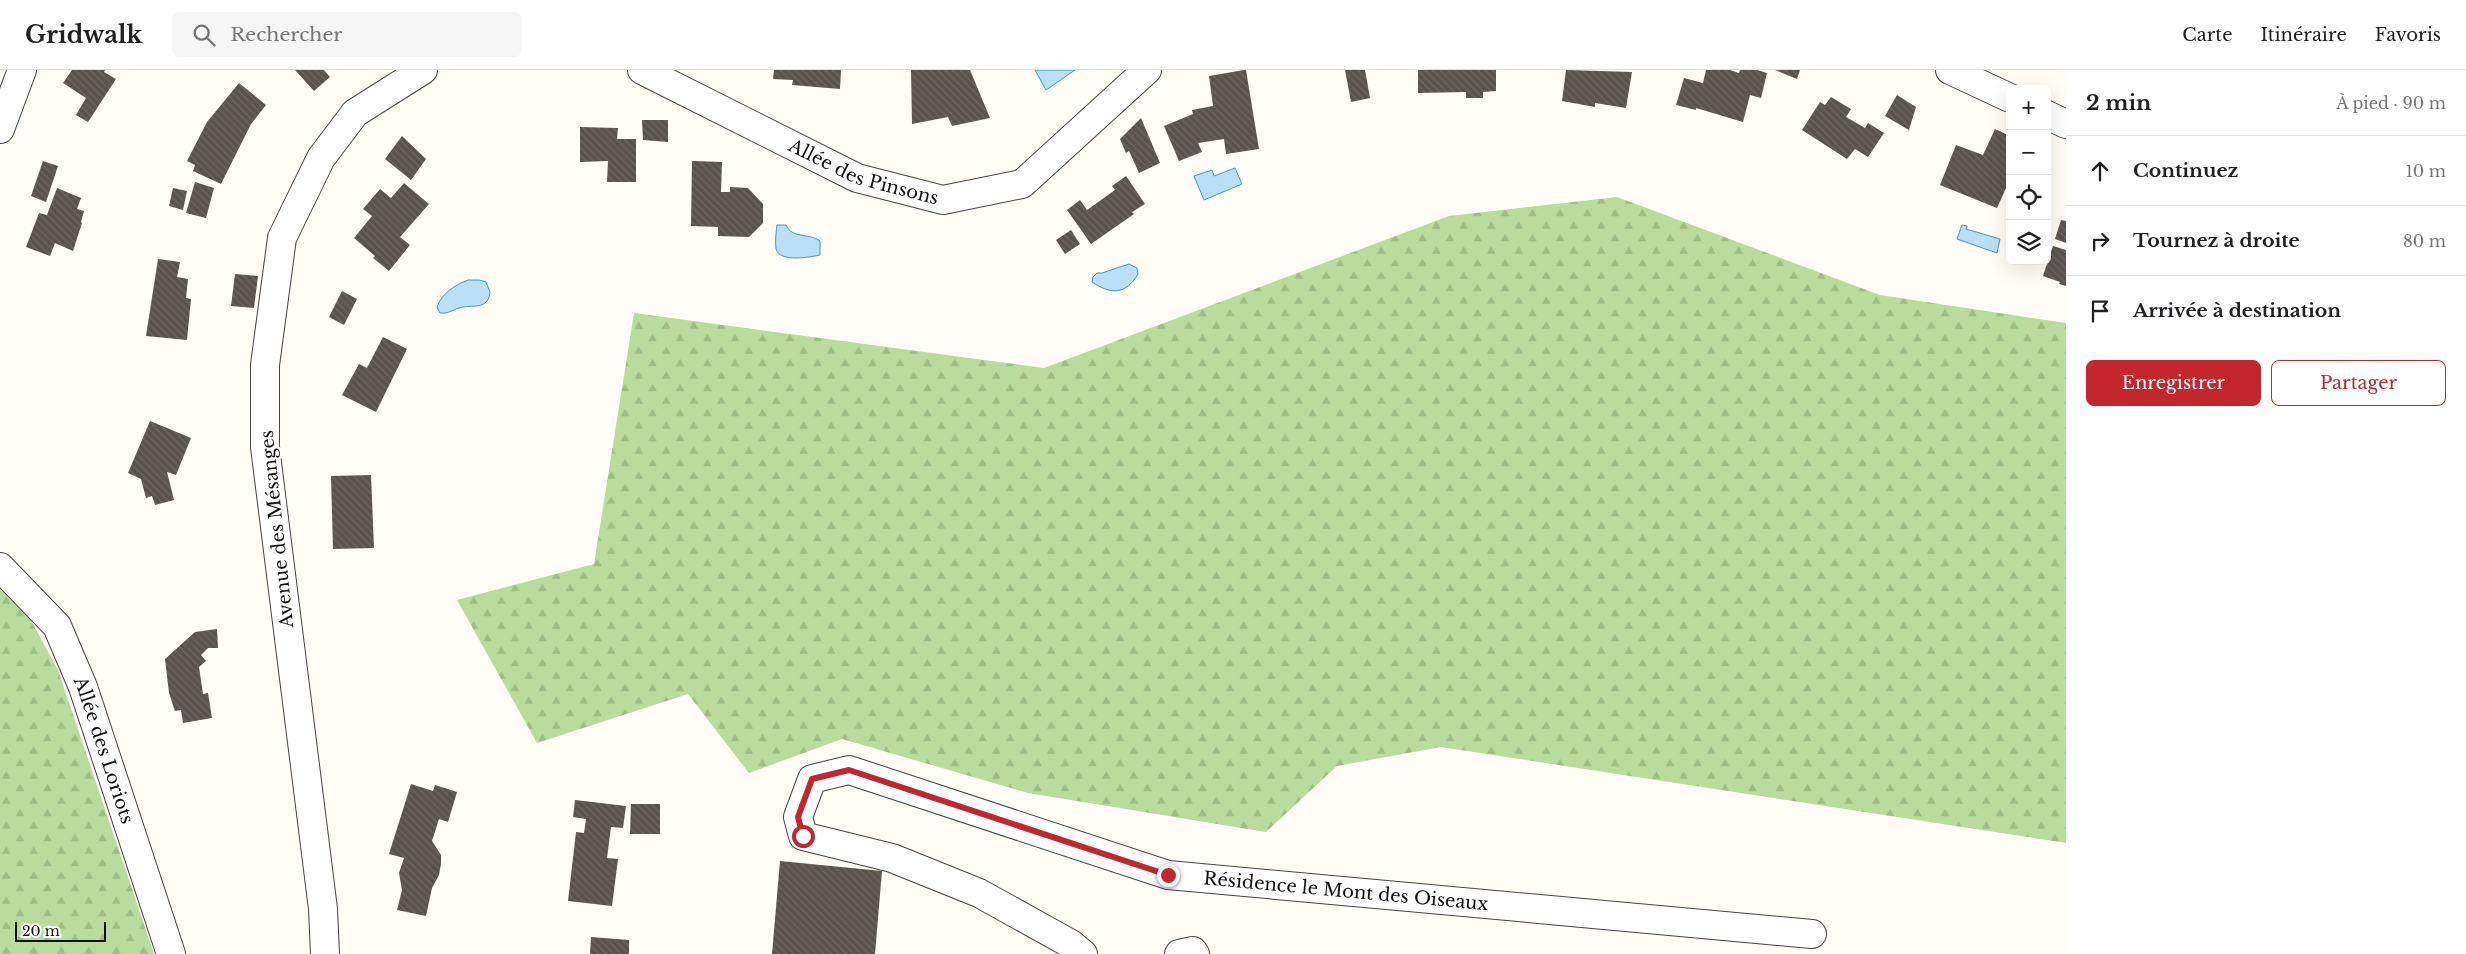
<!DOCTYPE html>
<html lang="fr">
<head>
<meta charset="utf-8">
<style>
  :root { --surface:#fff; --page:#f6f6f6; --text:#202124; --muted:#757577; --line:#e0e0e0; --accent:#c4262e }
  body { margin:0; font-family:"Libre Baskerville",serif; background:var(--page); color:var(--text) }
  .controls { position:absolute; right:15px; top:15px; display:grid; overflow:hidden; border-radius:8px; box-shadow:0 5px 20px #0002 }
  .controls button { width:45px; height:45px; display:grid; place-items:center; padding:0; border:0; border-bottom:1px solid var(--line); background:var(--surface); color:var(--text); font:25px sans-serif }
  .scale { position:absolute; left:15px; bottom:12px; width:91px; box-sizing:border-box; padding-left:5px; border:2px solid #111; border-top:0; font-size:14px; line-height:18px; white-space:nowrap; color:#111; -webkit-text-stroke:4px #fff; paint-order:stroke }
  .stop { position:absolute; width:15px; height:15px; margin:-11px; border:4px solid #c4262e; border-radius:50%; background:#fff }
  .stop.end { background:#c4262e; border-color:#fff; box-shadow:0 1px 5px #0008 }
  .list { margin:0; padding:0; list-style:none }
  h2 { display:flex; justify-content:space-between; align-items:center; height:65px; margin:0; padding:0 20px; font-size:21px }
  h2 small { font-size:16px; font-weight:400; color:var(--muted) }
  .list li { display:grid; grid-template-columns:32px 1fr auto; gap:15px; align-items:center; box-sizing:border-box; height:70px; padding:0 20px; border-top:1px solid var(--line) }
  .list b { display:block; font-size:19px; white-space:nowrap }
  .list em { font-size:16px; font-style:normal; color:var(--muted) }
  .actions { display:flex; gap:10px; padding:15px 20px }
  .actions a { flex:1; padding:11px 0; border:1px solid var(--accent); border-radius:8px; text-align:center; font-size:18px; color:var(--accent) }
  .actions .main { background:var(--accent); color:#fff }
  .icon { flex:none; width:28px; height:28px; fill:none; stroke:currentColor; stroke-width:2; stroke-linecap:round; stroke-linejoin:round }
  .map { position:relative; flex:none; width:2066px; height:884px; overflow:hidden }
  header { display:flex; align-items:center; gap:30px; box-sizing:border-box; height:70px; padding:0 25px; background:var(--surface); border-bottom:1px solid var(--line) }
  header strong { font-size:24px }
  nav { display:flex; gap:28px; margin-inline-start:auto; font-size:18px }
  .search { width:350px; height:45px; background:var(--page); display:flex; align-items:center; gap:12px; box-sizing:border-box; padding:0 18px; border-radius:8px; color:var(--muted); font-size:19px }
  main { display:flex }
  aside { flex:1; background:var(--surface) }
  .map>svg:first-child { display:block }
  .forest { fill:url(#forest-firs) }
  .water { fill:#b9e0f7; stroke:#3f96cf }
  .building { fill:url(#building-back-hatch) }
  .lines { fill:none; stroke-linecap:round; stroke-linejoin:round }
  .minor-casing { stroke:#444; stroke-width:30 }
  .minor { stroke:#fff; stroke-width:28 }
  .route { stroke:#c4262e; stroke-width:6 }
  .labels { text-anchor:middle; stroke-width:5; stroke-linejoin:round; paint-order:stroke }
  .street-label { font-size:18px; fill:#111; stroke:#fff }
</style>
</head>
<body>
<header>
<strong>Gridwalk</strong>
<div class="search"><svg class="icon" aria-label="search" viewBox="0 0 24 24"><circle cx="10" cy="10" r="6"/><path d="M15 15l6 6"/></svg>Rechercher</div>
<nav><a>Carte</a><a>Itinéraire</a><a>Favoris</a></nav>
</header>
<main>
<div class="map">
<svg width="2066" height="884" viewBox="0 0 2066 884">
  <defs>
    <pattern id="forest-firs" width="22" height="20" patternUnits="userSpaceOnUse" patternTransform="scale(1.25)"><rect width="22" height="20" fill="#b9dc9c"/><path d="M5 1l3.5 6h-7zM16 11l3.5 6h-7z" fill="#9ebc85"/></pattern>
    <pattern id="building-back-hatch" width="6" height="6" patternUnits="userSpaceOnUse" patternTransform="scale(1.25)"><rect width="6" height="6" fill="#5a524d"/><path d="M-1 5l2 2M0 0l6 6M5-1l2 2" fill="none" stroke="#6d6662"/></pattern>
  </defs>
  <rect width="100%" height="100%" fill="#fffdf5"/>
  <path class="forest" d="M1617 127 1880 225 2066 253V773L1441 677 1337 696 1266 762 1028 723 842 669 749 703 688 624 537 673 457 530 594 494 634 243 1044 298 1449 146Z
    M0 493 58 600 154 884H0Z"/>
  <path class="water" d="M1035 0H1075L1046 20Z
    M1235 98 1242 114 1204 130 1194 106 1212 100 1214 106Z
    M777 155H786C792 169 810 163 820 171V185C810 187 780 193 776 179 775 172 776 162 777 155Z
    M1962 155 1967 156 1966 159 2000 169 1997 183 1957 169Z
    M1129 194 1137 198 1138 204C1125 226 1110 224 1092 212L1093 207 1097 203H1102Z
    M468 210H479L486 212 490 222C488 241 472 234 459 238 452 240 448 244 440 243L437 237C442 223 455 215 468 210Z"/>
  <path class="building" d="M72 0H105L104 2 116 9 88 52 76 45 86 28 63 13Z
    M295 0H324L330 7 314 21Z
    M774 0H841L840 19 792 15 793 10 773 9Z
    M911 0H970L990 48 952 56 948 47 912 54Z
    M1244 0H1246L1259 79 1226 84 1224 69 1198 73 1202 82 1179 91 1164 56 1193 44 1192 40 1213 36 1209 6Z
    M1345 0H1365L1370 28 1351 32Z
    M1418 0H1496V21L1483 22V28H1466V22L1418 23Z
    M1566 0 1632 2 1626 38 1595 33V37L1562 31Z
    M1706 0H1730L1739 3 1740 0H1757L1767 3 1761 28 1750 25 1743 52 1696 38V40L1676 35 1684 8 1703 13Z
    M1775 0H1800L1797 9Z
    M239 13 266 35 251 54 221 114 193 101 195 95 187 91 207 52Z
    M1897 25 1916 37 1909 60 1885 46Z
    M1831 27 1851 39 1846 47 1865 58 1868 53 1884 63 1868 87 1855 79 1847 89 1802 60 1820 32 1825 35Z
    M1141 48 1160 93 1139 103 1129 81 1126 83 1120 69Z
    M642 50H668V72L643 70Z
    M580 57 618 58 617 69H636V112H607L608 91 580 92Z
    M1995 59 2010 66V120L2006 118 1997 138 1940 115 1956 75 1983 85Z
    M402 66 426 89 411 110 385 89Z
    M43 91 58 96 46 132 31 126Z
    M692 91 722 92 721 122H730V117L748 118 763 134V153L749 167 718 166V157L691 156Z
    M1126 106 1145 134 1132 142 1134 144 1091 174 1067 140 1080 130 1087 140 1115 120 1112 116Z
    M195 112 214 118 206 148 186 143Z
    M404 113 429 134 400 167 410 175 389 201 373 188 375 186 354 168 372 146 363 139 380 119 391 128Z
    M57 118 81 128 77 139 84 141 81 152 82 153 73 181 55 173 50 186 26 177 39 143 47 145Z
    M173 118 187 121 183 140 169 136Z
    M2061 150 2066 151V173L2055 169Z
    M1071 160 1080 174 1065 184 1056 170Z
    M2053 176 2066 180V216L2059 214 2060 212 2043 206Z
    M158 189 180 192 177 207 188 209 186 228 191 229 187 270 146 266Z
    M235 204 258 206 254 238 231 236Z
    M342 221 357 229 344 255 329 247Z
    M383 267 407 279 376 342 342 325 359 294 367 298Z
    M150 351 191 368 176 405 167 402 174 430 155 435 152 426 146 428 141 409 128 403Z
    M371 405 374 478 333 479 331 406Z
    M217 559 218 578H208L201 585 206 591 199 597 203 624 208 623 212 648 183 653 181 640 175 641 169 623 165 589 195 562Z
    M411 714 433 721 435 715 457 722 448 752 439 749 432 771 441 785V794L439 805 432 818 426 846 397 840 402 820 399 803 404 788 389 784Z
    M575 730 626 736 623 758 611 757 607 788 618 789 612 836 568 831 576 762 584 763 586 749 573 747Z
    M631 734H660V764H630Z
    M780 791 882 801 875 884H772Z
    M591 867 629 870V884H590Z"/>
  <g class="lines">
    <g class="minor-casing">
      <g id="minor">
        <path id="s1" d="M642 0 857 108 943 130 1022 114 1147 0"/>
        <path d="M1950 0 2010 28"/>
        <path d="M2047 45 2066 54"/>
        <path d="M0 59 22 0"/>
        <path id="s2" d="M0 497 57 556 83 617 171 884"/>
        <path d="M325 884 323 839 265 377V295L282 168 321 88 355 43 423 0"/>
        <path id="s3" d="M1083 884 1071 874 979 823 892 788 803 766 798 747 812 709 849 700 1168 805 1812 864"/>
        <path d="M1179 884 1193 881 1195 884"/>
      </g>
    </g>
    <use href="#minor" class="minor"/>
  </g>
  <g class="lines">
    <path class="route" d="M803 766 798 747 812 709 849 700 1168 805"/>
  </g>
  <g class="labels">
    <g class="street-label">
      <text dy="6" stroke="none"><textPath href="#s1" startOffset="245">Allée des Pinsons</textPath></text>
      <text transform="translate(277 459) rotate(-96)" y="6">Avenue des Mésanges</text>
      <text dy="6" stroke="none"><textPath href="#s2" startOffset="215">Allée des Loriots</textPath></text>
      <text dy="6" stroke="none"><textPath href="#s3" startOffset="919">Résidence le Mont des Oiseaux</textPath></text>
    </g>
  </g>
</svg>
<div class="controls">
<button>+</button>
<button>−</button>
<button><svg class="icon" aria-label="locate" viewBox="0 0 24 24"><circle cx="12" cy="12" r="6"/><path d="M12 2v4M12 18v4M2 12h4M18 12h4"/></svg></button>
<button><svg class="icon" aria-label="layers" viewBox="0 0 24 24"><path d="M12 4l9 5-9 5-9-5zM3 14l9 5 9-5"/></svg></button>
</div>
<div class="scale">20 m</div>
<div class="stop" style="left:803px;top:766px"></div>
<div class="stop end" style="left:1168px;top:805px"></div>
</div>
<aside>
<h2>2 min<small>À pied · 90 m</small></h2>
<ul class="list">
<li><svg class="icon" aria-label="ahead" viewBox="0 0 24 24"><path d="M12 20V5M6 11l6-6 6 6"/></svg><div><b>Continuez</b></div><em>10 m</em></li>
<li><svg class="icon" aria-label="right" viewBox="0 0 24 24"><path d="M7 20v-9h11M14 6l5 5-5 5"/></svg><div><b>Tournez à droite</b></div><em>80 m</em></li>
<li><svg class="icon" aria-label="arrive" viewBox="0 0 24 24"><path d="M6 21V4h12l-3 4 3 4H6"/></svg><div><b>Arrivée à destination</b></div></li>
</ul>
<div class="actions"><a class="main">Enregistrer</a><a>Partager</a></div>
</aside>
</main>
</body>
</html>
